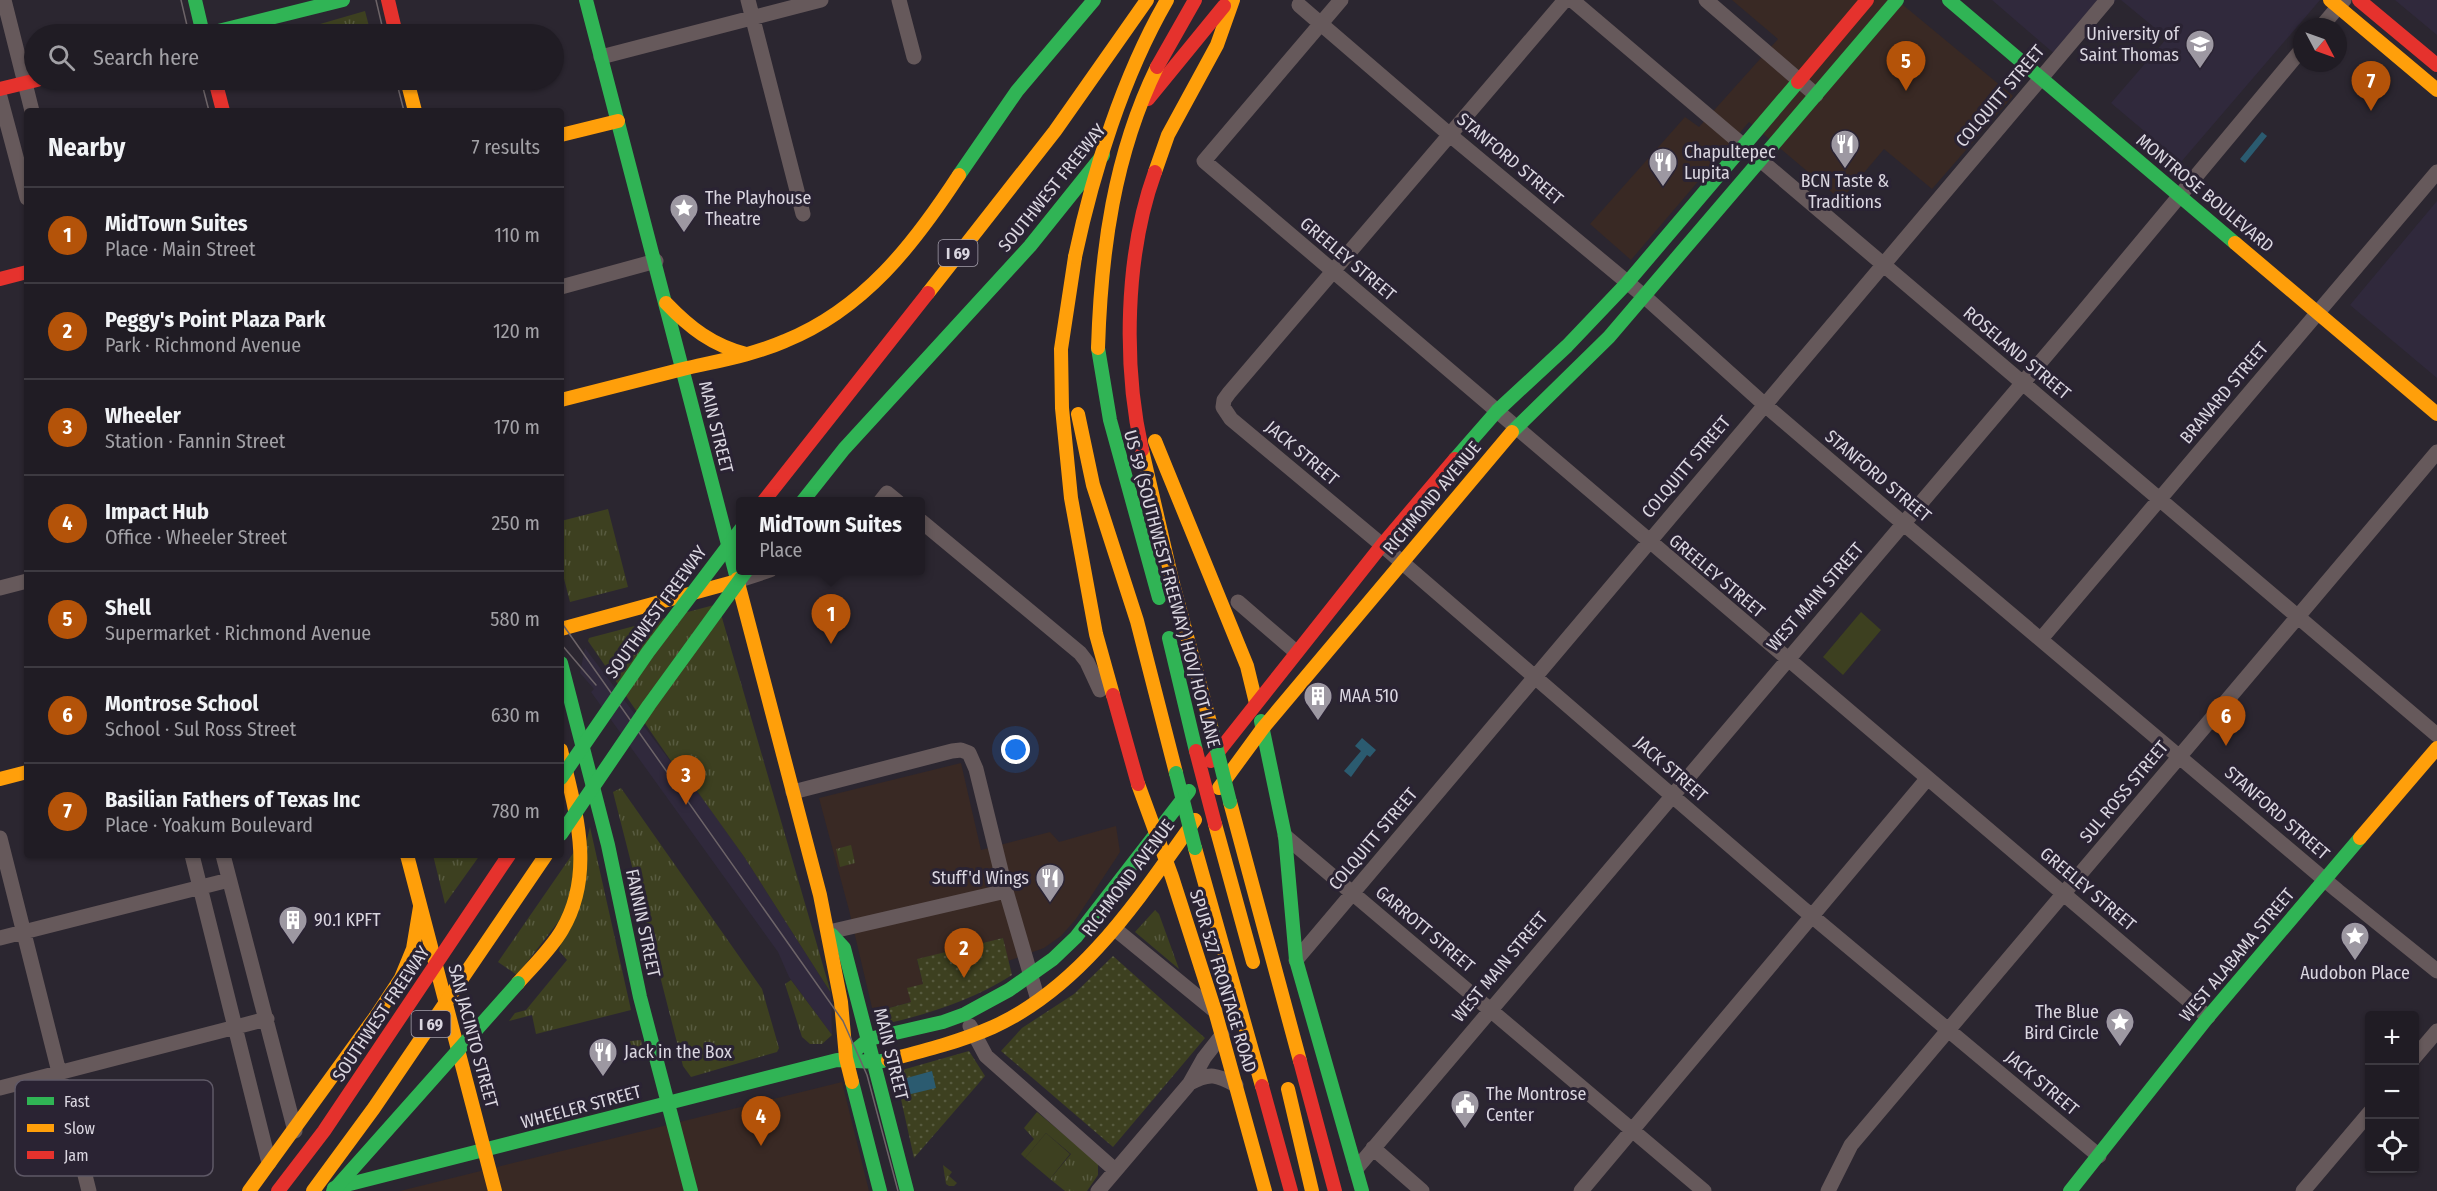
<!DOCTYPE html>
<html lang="en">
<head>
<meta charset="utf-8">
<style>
  :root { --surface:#201c24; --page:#28252c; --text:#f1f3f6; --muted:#a2a1a6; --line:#3d3a41; --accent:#b45309 }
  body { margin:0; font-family:"Fira Sans Condensed",sans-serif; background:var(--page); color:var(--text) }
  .controls { position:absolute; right:18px; bottom:18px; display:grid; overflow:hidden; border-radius:6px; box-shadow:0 2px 4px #0004 }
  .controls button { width:54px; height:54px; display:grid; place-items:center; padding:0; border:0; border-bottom:2px solid var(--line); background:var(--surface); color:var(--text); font:30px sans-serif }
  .compass { position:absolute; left:2293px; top:18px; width:54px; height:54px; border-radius:50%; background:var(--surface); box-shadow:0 2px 4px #0004; rotate:131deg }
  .you { position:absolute; left:1016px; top:750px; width:21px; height:21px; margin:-15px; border:4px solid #fff; border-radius:50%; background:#1a73e8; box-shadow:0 0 0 9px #1a73e833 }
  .badge { display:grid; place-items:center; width:39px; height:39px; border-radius:50%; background:var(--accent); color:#fff; font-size:20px; font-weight:700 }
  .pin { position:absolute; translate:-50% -50px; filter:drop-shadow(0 2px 3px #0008) }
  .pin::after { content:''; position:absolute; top:32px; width:21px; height:18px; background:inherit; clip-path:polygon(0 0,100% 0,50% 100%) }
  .popup { position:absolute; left:736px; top:497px; width:189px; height:78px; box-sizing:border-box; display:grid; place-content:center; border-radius:6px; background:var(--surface); filter:drop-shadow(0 2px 4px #0005); font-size:20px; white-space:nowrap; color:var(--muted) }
  .popup b { font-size:22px; color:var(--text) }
  .popup::after { content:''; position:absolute; left:50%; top:100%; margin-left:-12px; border:12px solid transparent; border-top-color:var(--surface) }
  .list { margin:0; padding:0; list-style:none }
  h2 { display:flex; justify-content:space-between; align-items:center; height:78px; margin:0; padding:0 24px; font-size:26px }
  h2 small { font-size:20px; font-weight:400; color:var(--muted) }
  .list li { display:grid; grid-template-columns:39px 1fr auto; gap:18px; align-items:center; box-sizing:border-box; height:96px; padding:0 24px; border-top:2px solid var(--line) }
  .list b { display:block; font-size:22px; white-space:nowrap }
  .list p { margin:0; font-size:20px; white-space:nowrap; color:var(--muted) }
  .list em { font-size:20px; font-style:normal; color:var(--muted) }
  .icon { flex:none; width:33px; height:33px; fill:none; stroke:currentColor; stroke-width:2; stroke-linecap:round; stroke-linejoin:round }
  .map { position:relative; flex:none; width:2437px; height:1191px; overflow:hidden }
  .search { position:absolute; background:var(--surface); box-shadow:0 2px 4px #0004; left:24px; top:24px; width:540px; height:66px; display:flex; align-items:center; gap:15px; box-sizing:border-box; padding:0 21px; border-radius:33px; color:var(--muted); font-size:22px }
  .panel { position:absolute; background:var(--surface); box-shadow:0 2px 4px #0004; left:24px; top:108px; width:540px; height:750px; border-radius:6px }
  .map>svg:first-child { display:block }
  .commercial { fill:#392924 }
  .built { fill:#30293c }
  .grass { fill:url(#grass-tufts) }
  .park { fill:url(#park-dots) }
  .garden { fill:#3d4020 }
  .water { fill:#2b5b70 }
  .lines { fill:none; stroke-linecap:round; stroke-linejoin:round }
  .street { stroke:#66595b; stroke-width:15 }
  .fast { stroke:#30b455; stroke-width:14 }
  .slow { stroke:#ff9f0a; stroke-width:14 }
  .jam { stroke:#e5322d; stroke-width:14 }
  .tram { stroke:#6d6468; stroke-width:1.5 }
  .fast-bridge { stroke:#30b455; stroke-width:14 }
  .slow-bridge { stroke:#ff9f0a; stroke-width:14 }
  .jam-bridge { stroke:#e5322d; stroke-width:14 }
  .labels { text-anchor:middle; stroke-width:6; stroke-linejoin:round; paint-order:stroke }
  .shield { fill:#2a2333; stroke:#a5a0ac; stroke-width:1.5 }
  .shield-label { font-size:16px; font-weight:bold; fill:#dad6e0 }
  .poi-label { font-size:18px; fill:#dad6e0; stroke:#2a2333; text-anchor:start }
  .street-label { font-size:18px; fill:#dad6e0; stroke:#2a2333 }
  .key { fill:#2a2333; stroke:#5f5967; stroke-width:1.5 }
  .key-label { font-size:16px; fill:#dad6e0 }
</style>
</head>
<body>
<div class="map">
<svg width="2437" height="1191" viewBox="0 0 2437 1191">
  <defs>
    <pattern id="grass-tufts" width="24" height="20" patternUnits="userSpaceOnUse" patternTransform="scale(1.5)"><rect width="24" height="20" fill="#3d4020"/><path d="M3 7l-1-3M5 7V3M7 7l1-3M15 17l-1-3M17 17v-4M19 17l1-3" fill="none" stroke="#585b40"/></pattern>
    <pattern id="park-dots" width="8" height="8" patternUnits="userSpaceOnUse" patternTransform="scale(1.5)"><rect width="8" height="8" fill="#3d4020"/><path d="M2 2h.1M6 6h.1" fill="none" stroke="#585b40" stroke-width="1.8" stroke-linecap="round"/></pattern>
  </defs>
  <rect width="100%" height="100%" fill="#2b2630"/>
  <path class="commercial" d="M1732 0H1897L2013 96 1932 189 1884 149 1841 200 1749 122 1631 260 1590 224 1685 117 1699 127 1778 39Z
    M961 763 981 850 1050 832 1059 842 1116 826 1120 852 1076 919 1061 936 1044 948 1008 961 1003 938 917 960 923 984 911 1002 873 1012 849 910 819 798Z
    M842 1082 869 1191H400Z"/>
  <path class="built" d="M1992 0H2116L2064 62Z
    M2121 0H2320L2181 162 2111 103 2167 38Z
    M2395 0H2437V35Z
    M2437 201V378L2350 305Z
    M585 648 680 774 687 776 745 858 831 993 832 1035 789 977 778 952 591 692 594 689 580 673Z"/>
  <path class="grass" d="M365 11 371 34H297L296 31Z
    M608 509 628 587 570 602 561 567V521Z
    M718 604 831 993 745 858 687 777 680 774 588 641 589 638Z
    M621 788 762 989 779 1048 777 1052 691 1077 683 1066 613 792Z
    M590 827 631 1010 536 1034 532 1015 509 1021 515 1013 526 1010 567 960 559 951Z
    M851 845 855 863 840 867 836 849Z
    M576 849 569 908 517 975 498 962Z
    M433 855H480L445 904Z
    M1155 910 1159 914 1179 969 1135 932Z
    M791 980 832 1035 822 1044H810L802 1037 785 984Z
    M641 1040 643 1053 634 1057 630 1041Z
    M1037 1112 1098 1163V1175L1087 1191H1065L1050 1179 1071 1154 1046 1133 1025 1158 1021 1154 1034 1139 1024 1128Z
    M943 1165 952 1172 949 1176 957 1183 954 1186H949L946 1184Z"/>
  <path class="park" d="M1003 938 1012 975C973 1000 929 1014 885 1024L878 1011 911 1002 907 988 923 984 917 959Z
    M1113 956 1205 1038 1113 1147 1001 1051 1022 1028 1074 994Z
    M969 1051 985 1076 914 1158 895 1072Z"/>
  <path class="garden" d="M1861 612 1881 630 1843 675 1823 657Z
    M1046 1133 1070 1154 1050 1179 1025 1158Z"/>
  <path class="water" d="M2262 132 2267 136 2245 163 2240 159Z
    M1362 738 1376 750 1370 757 1367 755 1351 777 1344 771 1361 751 1355 746Z
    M932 1071 936 1088 907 1095 903 1079Z"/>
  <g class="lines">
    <path class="street" d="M4 0 32 111
      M748 0 803 214
      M899 0 914 57
      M1341 0 1204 161C1538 447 1872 733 2208 1017
      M1565 0 1229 393 1224 400 1223 407 1231 419 1382 545 1801 907 2099 1156
      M1572 0 2437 735
      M1706 0 1816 95
      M1299 5 1450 135 1645 297 1765 405 1891 513 2338 891 2437 971
      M2321 27 2344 0
      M601 57 821 0
      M0 97 27 198
      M561 287 656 261
      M880 502 887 493 898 502
      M921 521 1080 653 1087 662 1100 690
      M740 580 770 570
      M0 588 27 581
      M1238 602 1296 652
      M2041 639 2437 172
      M793 792 952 751 961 750 969 753 976 769 1006 891 1038 1000
      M1285 836 1704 1191
      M0 838 89 1191
      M192 855 269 1163
      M223 855 295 1131
      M1115 929 1215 1011
      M829 932 1006 891
      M0 938 229 880
      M1296 960 2107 0
      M970 1026 986 1056 1115 1170
      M2414 1058 2437 1031
      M1190 1083C1210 1072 1217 1075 1236 1085
      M0 1088 267 1019
      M1373 1148 1422 1191
      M1356 1169 2077 319 2302 49
      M1098 1191 1190 1083 1204 1058 1222 1035
      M1581 1191 1927 779
      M1828 1191 1851 1145 2437 452
      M2303 1191 2370 1112"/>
    <path class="fast" d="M195 0 203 34
      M586 0 622 138
      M1949 0 2235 243
      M206 34 343 0
      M622 138 737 579
      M959 175 1017 91 1094 0
      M1098 348 1110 420 1159 598
      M1512 432 1609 337 1897 0
      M1455 459 1497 411 1567 346 1627 283 1798 82
      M802 502 844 449 1030 246 1103 155
      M1169 638 1196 751
      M561 663 608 845 640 997 691 1191
      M1261 721 1285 836 1296 960 1362 1191
      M832 935 844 948 907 1191
      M846 1058 869 1039 943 1022 965 1014 1009 990 1053 959 1076 937 1189 791
      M852 1082 880 1191
      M334 1188 837 1060 876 1062 888 1060
      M2070 1191 2208 1017 2360 838"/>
    <path class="slow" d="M2330 0 2437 90
      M407 80 415 111
      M561 135 618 121
      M1155 172 1168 135 1217 45 1233 0
      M2235 243 2437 414
      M1075 257 1061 349 1062 408 1071 498 1096 634 1113 695
      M928 293 1055 131 1147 0
      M666 303C690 328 712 345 746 354
      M683 369C717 361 753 355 785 341 864 309 914 244 959 175
      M561 400 683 369
      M1078 414 1093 485 1137 621 1176 773
      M1155 441 1247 666 1256 703
      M1142 450 1172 580 1212 730
      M737 579 820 895 841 1002 846 1058 852 1082
      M561 629 737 581
      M0 779 27 772
      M1138 784 1172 877 1215 1011 1265 1191
      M1219 788 1263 728 1512 432
      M1230 802 1300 1061
      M1215 824 1253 962
      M2360 838 2437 748
      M1195 848 1262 1086
      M407 855 495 1191
      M518 983C533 966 551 949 562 930 596 872 575 810 561 750
      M376 1016 401 978 413 949 420 907
      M888 1060C923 1051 959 1042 993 1027 1083 986 1139 898 1195 820
      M1288 1089 1312 1191"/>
    <path class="jam" d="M388 0 396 34
      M2359 0 2437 65
      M215 80 223 111
      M1798 82 1867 0
      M0 89 37 80
      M1148 99 1224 6
      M0 279 27 272
      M1142 450C1123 365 1125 255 1155 172
      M763 502 928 293
      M1113 695 1138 784
      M1211 761 1382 545 1455 459
      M1300 1061 1335 1191
      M1262 1086 1291 1191"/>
    <path class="tram" d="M181 0 189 34
      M376 0 384 34
      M201 80 209 111
      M396 80 404 111
      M561 622 843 1021 867 1075 898 1191
      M561 644 596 685"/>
    <path class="fast-bridge" d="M1212 730 1230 802
      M1176 773 1195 848
      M561 778 648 652 741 529
      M561 834 649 705 747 570
      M333 1191 518 983"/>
    <path class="slow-bridge" d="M1075 257C1093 172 1123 76 1167 0
      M1098 348C1101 251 1114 155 1157 67
      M249 1191 376 1016
      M313 1191 374 1108 546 855"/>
    <path class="jam-bridge" d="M1157 67 1195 0
      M1196 751 1215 824
      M278 1191 324 1131 509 855"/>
  </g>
  <defs>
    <g id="university-pin" transform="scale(1.5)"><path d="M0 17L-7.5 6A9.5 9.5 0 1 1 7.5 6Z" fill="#9d98a2" stroke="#2a2333"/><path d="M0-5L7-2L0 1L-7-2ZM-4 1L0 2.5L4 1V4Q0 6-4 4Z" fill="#fff"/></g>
    <g id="restaurant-pin" transform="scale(1.5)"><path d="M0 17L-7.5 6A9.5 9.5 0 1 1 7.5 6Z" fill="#9d98a2" stroke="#2a2333"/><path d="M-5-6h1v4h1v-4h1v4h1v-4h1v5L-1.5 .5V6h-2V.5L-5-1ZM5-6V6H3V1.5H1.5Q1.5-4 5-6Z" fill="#fff"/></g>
    <g id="sight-pin" transform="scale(1.5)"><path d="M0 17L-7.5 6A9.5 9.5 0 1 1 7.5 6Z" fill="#9d98a2" stroke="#2a2333"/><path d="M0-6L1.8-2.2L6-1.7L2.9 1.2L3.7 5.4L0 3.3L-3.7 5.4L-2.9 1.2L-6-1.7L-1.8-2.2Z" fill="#fff"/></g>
    <g id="building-pin" transform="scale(1.5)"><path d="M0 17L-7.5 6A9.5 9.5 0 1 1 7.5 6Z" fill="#9d98a2" stroke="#2a2333"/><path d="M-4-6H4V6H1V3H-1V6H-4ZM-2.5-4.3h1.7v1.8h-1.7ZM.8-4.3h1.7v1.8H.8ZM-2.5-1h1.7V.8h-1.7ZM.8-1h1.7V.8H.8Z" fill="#fff"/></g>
    <g id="civic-pin" transform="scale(1.5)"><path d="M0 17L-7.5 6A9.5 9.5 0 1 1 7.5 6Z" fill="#9d98a2" stroke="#2a2333"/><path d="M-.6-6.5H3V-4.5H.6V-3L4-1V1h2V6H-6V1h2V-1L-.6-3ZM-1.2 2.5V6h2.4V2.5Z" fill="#fff"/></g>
  </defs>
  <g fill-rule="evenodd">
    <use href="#university-pin" x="2200" y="44"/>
    <use href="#restaurant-pin" x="1845" y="144"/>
    <use href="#restaurant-pin" x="1663" y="162"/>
    <use href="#sight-pin" x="684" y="208"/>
    <use href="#building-pin" x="1318" y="696"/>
    <use href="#restaurant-pin" x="1050" y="878"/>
    <use href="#building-pin" x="293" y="920"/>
    <use href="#sight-pin" x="2355" y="936"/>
    <use href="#sight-pin" x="2120" y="1022"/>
    <use href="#restaurant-pin" x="603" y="1052"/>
    <use href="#civic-pin" x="1465" y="1104"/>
  </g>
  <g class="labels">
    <g class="shield">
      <rect x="938.5" y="240" width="39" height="26" rx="4.5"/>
      <rect x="411.5" y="1011" width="39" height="26" rx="4.5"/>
    </g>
    <g class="shield-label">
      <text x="958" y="259">I 69</text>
      <text x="431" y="1030">I 69</text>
    </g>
    <g class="poi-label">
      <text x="2179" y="40" text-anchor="end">University of<tspan x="2179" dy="21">Saint Thomas</tspan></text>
      <text x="1684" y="158">Chapultepec<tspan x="1684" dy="21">Lupita</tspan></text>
      <text x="1845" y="187" text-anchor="middle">BCN Taste &amp;<tspan x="1845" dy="21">Traditions</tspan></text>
      <text x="705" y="204">The Playhouse<tspan x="705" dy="21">Theatre</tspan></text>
      <text x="1339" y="702">MAA 510</text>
      <text x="1029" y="884" text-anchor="end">Stuff'd Wings</text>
      <text x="314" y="926">90.1 KPFT</text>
      <text x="2355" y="979" text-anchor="middle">Audobon Place</text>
      <text x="2099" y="1018" text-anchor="end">The Blue<tspan x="2099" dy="21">Bird Circle</tspan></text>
      <text x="624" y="1058">Jack in the Box</text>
      <text x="1486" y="1100">The Montrose<tspan x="1486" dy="21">Center</tspan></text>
    </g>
    <g class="street-label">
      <text transform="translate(2000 96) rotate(-50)" y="6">COLQUITT STREET</text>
      <text transform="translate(1510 159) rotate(40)" y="6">STANFORD STREET</text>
      <text transform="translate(1052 188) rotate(-51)" y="6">SOUTHWEST FREEWAY</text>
      <text transform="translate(2205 193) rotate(40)" y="6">MONTROSE BOULEVARD</text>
      <text transform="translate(1348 259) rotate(40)" y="6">GREELEY STREET</text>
      <text transform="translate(2017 353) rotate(40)" y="6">ROSELAND STREET</text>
      <text transform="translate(2224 393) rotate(-50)" y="6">BRANARD STREET</text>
      <text transform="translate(716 427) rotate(76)" y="6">MAIN STREET</text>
      <text transform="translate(1302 453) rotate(40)" y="6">JACK STREET</text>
      <text transform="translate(1686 467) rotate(-50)" y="6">COLQUITT STREET</text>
      <text transform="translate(1878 476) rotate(40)" y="6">STANFORD STREET</text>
      <text transform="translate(1432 498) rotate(-50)" y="6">RICHMOND AVENUE</text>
      <text transform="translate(1717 576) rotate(40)" y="6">GREELEY STREET</text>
      <text transform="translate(1172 589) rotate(75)" y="6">US 59 (SOUTHWEST FREEWAY) HOV/HOT LANE</text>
      <text transform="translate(1815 597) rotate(-49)" y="6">WEST MAIN STREET</text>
      <text transform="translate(656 612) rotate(-54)" y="6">SOUTHWEST FREEWAY</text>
      <text transform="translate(1671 769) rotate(41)" y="6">JACK STREET</text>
      <text transform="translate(2124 792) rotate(-50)" y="6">SUL ROSS STREET</text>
      <text transform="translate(2277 813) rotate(41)" y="6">STANFORD STREET</text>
      <text transform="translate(1373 839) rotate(-50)" y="6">COLQUITT STREET</text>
      <text transform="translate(1128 878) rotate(-53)" y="6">RICHMOND AVENUE</text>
      <text transform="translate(2088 889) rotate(40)" y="6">GREELEY STREET</text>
      <text transform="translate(643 923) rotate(78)" y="6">FANNIN STREET</text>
      <text transform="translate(1425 929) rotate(40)" y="6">GARROTT STREET</text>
      <text transform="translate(2237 955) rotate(-50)" y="6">WEST ALABAMA STREET</text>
      <text transform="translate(1500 967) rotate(-50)" y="6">WEST MAIN STREET</text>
      <text transform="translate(1223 981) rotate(73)" y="6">SPUR 527 FRONTAGE ROAD</text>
      <text transform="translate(381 1014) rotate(-56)" y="6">SOUTHWEST FREEWAY</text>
      <text transform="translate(473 1036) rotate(75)" y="6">SAN JACINTO STREET</text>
      <text transform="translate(891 1054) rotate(76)" y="6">MAIN STREET</text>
      <text transform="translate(2042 1083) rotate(40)" y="6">JACK STREET</text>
      <text transform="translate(581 1107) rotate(-15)" y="6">WHEELER STREET</text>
    </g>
  </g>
  <rect x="15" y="1080" width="198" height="96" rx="9" class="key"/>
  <rect x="27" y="1097" width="27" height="8" fill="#30b455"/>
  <rect x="27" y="1124" width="27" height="8" fill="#ff9f0a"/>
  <rect x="27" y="1151" width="27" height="8" fill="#e5322d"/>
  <g class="key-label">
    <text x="64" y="1107">Fast</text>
    <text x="64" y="1134">Slow</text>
    <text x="64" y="1161">Jam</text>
  </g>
</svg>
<div class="controls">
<button>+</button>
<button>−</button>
<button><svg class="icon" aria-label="locate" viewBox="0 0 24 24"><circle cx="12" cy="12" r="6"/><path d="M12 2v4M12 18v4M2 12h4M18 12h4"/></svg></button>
</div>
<svg class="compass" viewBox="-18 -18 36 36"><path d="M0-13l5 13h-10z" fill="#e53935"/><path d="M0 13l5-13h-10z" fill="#a2a1a6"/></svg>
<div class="you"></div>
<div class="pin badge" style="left:831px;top:644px">1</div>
<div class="popup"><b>MidTown Suites</b>Place</div>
<div class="pin badge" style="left:964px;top:978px">2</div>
<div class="pin badge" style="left:686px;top:805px">3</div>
<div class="pin badge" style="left:761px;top:1146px">4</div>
<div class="pin badge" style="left:1906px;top:91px">5</div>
<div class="pin badge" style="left:2226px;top:746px">6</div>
<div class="pin badge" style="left:2371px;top:111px">7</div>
<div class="search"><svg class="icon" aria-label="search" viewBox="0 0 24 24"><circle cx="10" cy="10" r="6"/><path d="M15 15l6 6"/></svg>Search here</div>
<section class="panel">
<h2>Nearby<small>7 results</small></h2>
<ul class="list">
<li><span class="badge">1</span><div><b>MidTown Suites</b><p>Place · Main Street</p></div><em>110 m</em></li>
<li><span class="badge">2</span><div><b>Peggy's Point Plaza Park</b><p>Park · Richmond Avenue</p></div><em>120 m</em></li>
<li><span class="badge">3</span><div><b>Wheeler</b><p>Station · Fannin Street</p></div><em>170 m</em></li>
<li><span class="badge">4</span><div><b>Impact Hub</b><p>Office · Wheeler Street</p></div><em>250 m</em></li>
<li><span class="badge">5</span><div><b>Shell</b><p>Supermarket · Richmond Avenue</p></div><em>580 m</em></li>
<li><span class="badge">6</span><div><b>Montrose School</b><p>School · Sul Ross Street</p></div><em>630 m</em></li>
<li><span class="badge">7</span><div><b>Basilian Fathers of Texas Inc</b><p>Place · Yoakum Boulevard</p></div><em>780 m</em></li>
</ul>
</section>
</div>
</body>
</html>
